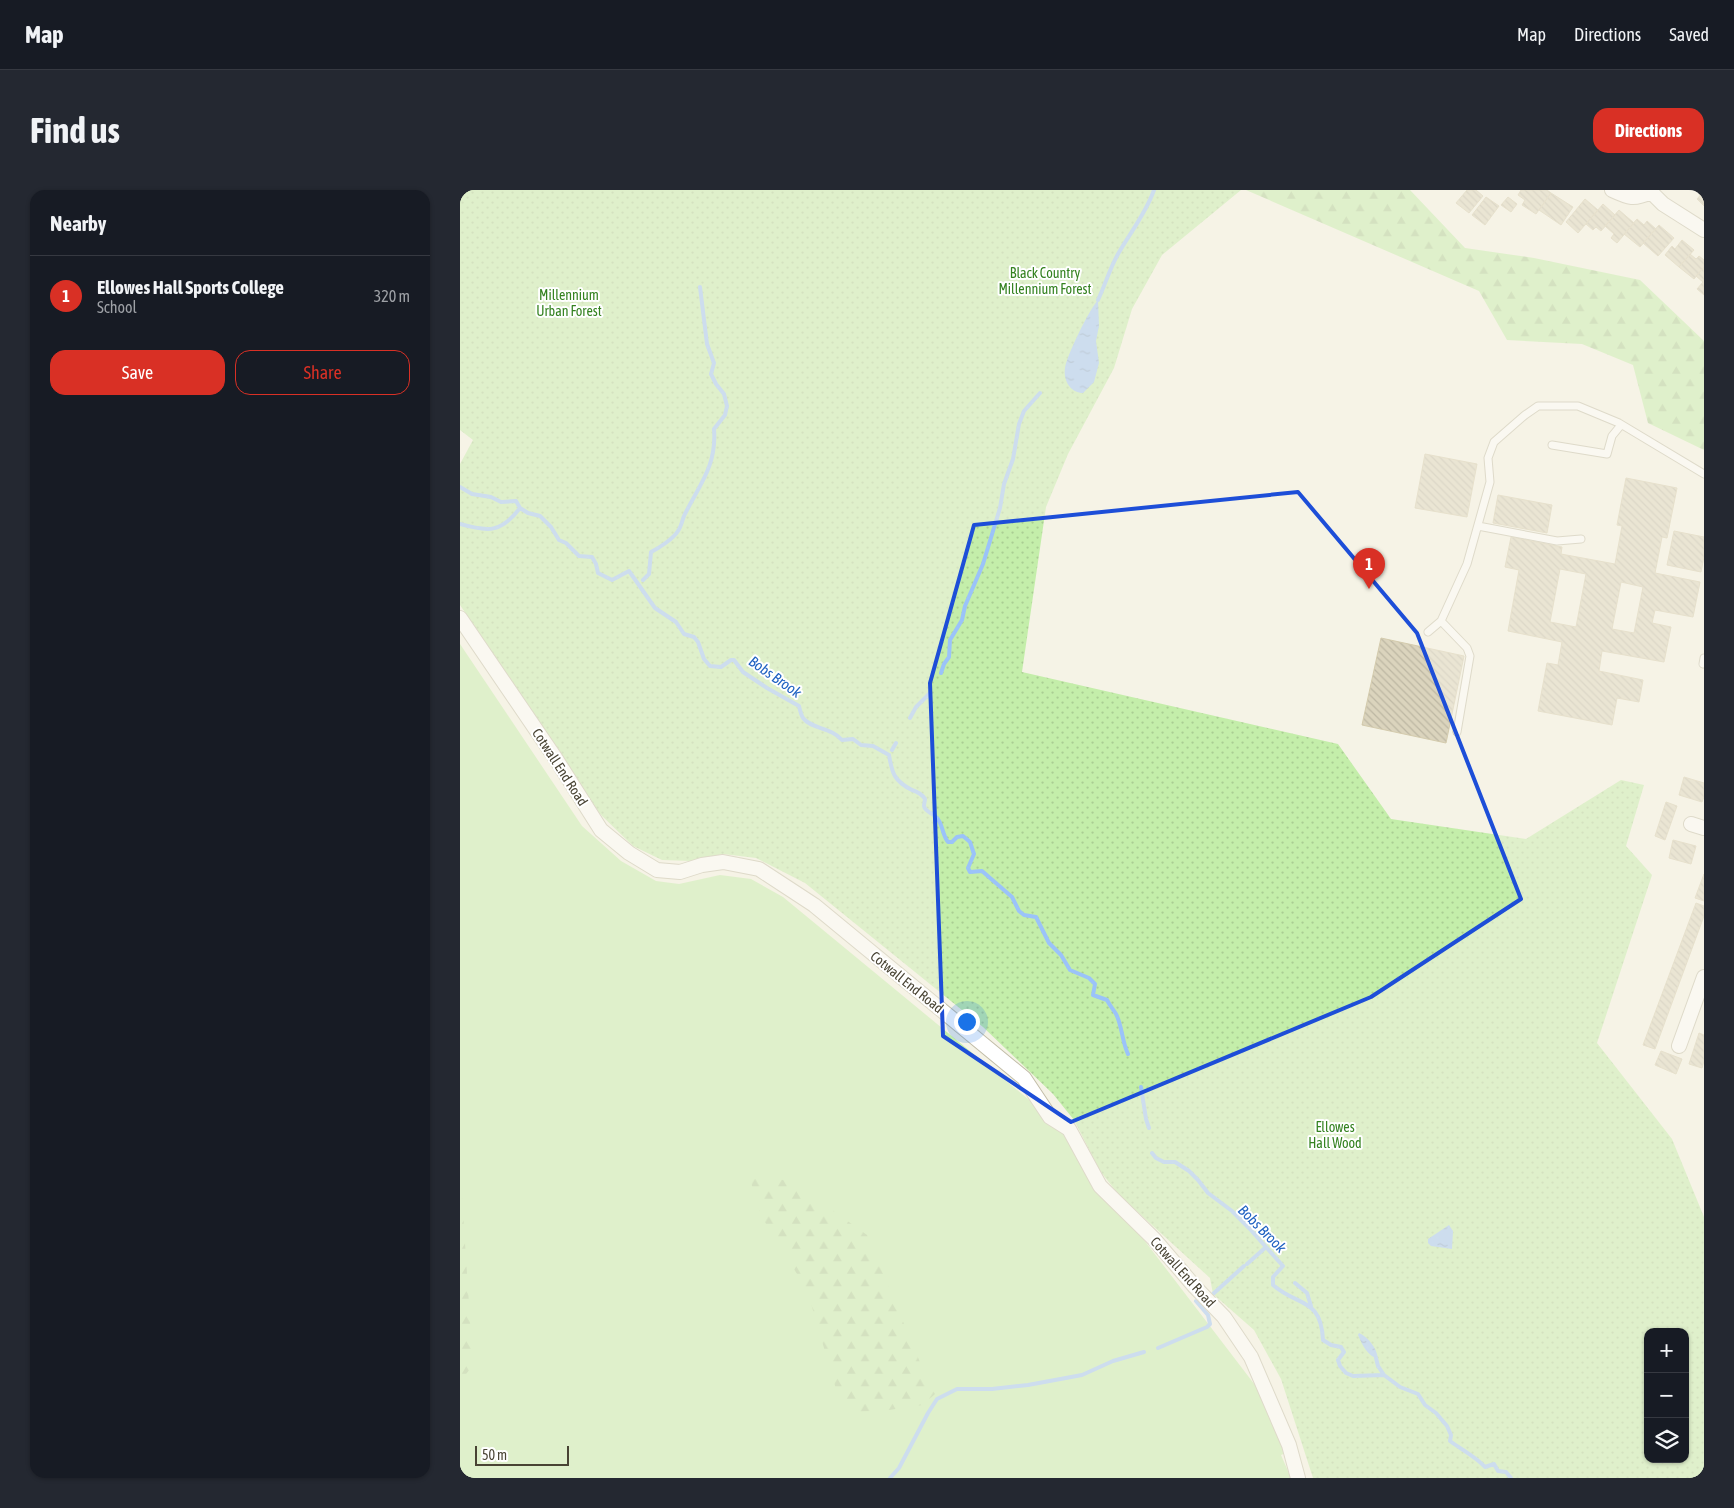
<!DOCTYPE html>
<html lang="en">
<head>
<meta charset="utf-8">
<style>
  :root { --surface:#171b24; --page:#242831; --text:#f1f3f6; --muted:#9ea1a6; --line:#363941; --accent:#d93025 }
  body { margin:0; font-family:"Asap Condensed",sans-serif; background:var(--page); color:var(--text) }
  .controls { position:absolute; right:15px; bottom:15px; display:grid; overflow:hidden; border-radius:10px; box-shadow:0 1px 4px #0004 }
  .controls button { width:45px; height:45px; display:grid; place-items:center; padding:0; border:0; border-bottom:1px solid var(--line); background:var(--surface); color:var(--text); font:25px sans-serif }
  .scale { position:absolute; left:15px; bottom:12px; width:94px; box-sizing:border-box; padding-left:5px; border:2px solid #494434; border-top:0; font-size:14px; line-height:18px; white-space:nowrap; color:#494434; -webkit-text-stroke:4px #fff; paint-order:stroke }
  .you { position:absolute; left:506px; top:831px; width:18px; height:18px; margin:-12px; border:4px solid #fff; border-radius:50%; background:#1a73e8; box-shadow:0 0 0 8px #1a73e833 }
  .badge { display:grid; place-items:center; width:32px; height:32px; border-radius:50%; background:var(--accent); color:#fff; font-size:16px; font-weight:700 }
  .pin { position:absolute; translate:-50% -41px; filter:drop-shadow(0 1px 2px #0008) }
  .pin::after { content:''; position:absolute; top:26px; width:18px; height:15px; background:inherit; clip-path:polygon(0 0,100% 0,50% 100%) }
  .list { margin:0; padding:0; list-style:none }
  h2 { display:flex; justify-content:space-between; align-items:center; height:65px; margin:0; padding:0 20px; font-size:21px }
  h2 small { font-size:16px; font-weight:400; color:var(--muted) }
  .list li { display:grid; grid-template-columns:32px 1fr auto; gap:15px; align-items:center; box-sizing:border-box; height:80px; padding:0 20px; border-top:1px solid var(--line) }
  .list b { display:block; font-size:19px; white-space:nowrap }
  .list p { margin:0; font-size:16px; white-space:nowrap; color:var(--muted) }
  .list em { font-size:16px; font-style:normal; color:var(--muted) }
  .actions { display:flex; gap:10px; padding:15px 20px }
  .actions a { flex:1; padding:11px 0; border:1px solid var(--accent); border-radius:15px; text-align:center; font-size:18px; color:var(--accent) }
  .actions .main { background:var(--accent); color:#fff }
  .icon { flex:none; width:28px; height:28px; fill:none; stroke:currentColor; stroke-width:2; stroke-linecap:round; stroke-linejoin:round }
  .map { position:relative; flex:none; width:1244px; height:1288px; overflow:hidden; border-radius:15px }
  header { display:flex; align-items:center; gap:30px; box-sizing:border-box; height:70px; padding:0 25px; background:var(--surface); border-bottom:1px solid var(--line) }
  header strong { font-size:24px }
  nav { display:flex; gap:28px; margin-inline-start:auto; font-size:18px }
  .intro { display:flex; align-items:center; justify-content:space-between; box-sizing:border-box; height:120px; padding:0 30px }
  h1 { margin:0; font-size:35px }
  .button { padding:12px 22px; border-radius:15px; background:var(--accent); color:#fff; font-size:18px; font-weight:700 }
  main { display:flex; gap:30px; padding:0 30px }
  aside { flex:1; background:var(--surface); border-radius:15px; box-shadow:0 1px 4px #0004 }
  .map>svg:first-child { display:block }
  .grass { fill:#c4eeaa }
  .forest { fill:url(#forest-firs) }
  .park { fill:url(#park-dots); fill-rule:evenodd }
  .water { fill:url(#water-ripples) }
  .lines { fill:none; stroke-linecap:round; stroke-linejoin:round }
  .stream { stroke:#9bc3f9; stroke-width:4 }
  .building { fill:url(#building-back-hatch); stroke:#d4cbad; fill-rule:evenodd }
  .lane-casing { stroke:#c2bda8; stroke-width:9 }
  .street-casing { stroke:#c2bda8; stroke-width:16 }
  .lane { stroke:#fff; stroke-width:7 }
  .street { stroke:#fff; stroke-width:14 }
  .marked { fill:none; stroke:#1d4ed8; stroke-width:4; stroke-linejoin:round }
  .labels { text-anchor:middle; stroke-width:4; stroke-linejoin:round; paint-order:stroke }
  .park-label { font-size:14px; fill:#348220; stroke:#fff }
  .street-label { font-size:14px; fill:#494434; stroke:#fff }
  .water-label { font-size:15px; font-style:italic; fill:#2062c2; stroke:#fff }
</style>
</head>
<body>
<header>
<strong>Map</strong>
<nav><a>Map</a><a>Directions</a><a>Saved</a></nav>
</header>
<div class="intro"><h1>Find us</h1><a class="button">Directions</a></div>
<main>
<aside>
<h2>Nearby<small></small></h2>
<ul class="list">
<li><span class="badge">1</span><div><b>Ellowes Hall Sports College</b><p>School</p></div><em>320 m</em></li>
</ul>
<div class="actions"><a class="main">Save</a><a>Share</a></div>
</aside>
<div class="map">
<svg width="1244" height="1288" viewBox="0 0 1244 1288">
  <defs>
    <pattern id="forest-firs" width="22" height="20" patternUnits="userSpaceOnUse" patternTransform="scale(1.25)"><rect width="22" height="20" fill="#c4eeaa"/><path d="M5 1l3.5 6h-7zM16 11l3.5 6h-7z" fill="#aacd93"/></pattern>
    <pattern id="park-dots" width="8" height="8" patternUnits="userSpaceOnUse" patternTransform="scale(1.25)"><rect width="8" height="8" fill="#c4eeaa"/><path d="M2 2h.1M6 6h.1" fill="none" stroke="#aacd93" stroke-width="1.8" stroke-linecap="round"/></pattern>
    <pattern id="water-ripples" width="26" height="14" patternUnits="userSpaceOnUse" patternTransform="scale(1.25)"><rect width="26" height="14" fill="#9bc3f9"/><path d="M2 4q2-2 4 0t4 0M15 11q2-2 4 0t4 0" fill="none" stroke="#80a0ca"/></pattern>
    <pattern id="building-back-hatch" width="6" height="6" patternUnits="userSpaceOnUse" patternTransform="scale(1.25)"><rect width="6" height="6" fill="#dbd4bd"/><path d="M-1 5l2 2M0 0l6 6M5-1l2 2" fill="none" stroke="#bdb7a3"/></pattern>
  </defs>
  <rect width="100%" height="100%" fill="#f5f3e6"/>
  <path class="grass" d="M0 454 122 636 161 671 196 691 219 694 260 685 291 689 323 707 590 927 811 1216 828 1262 821 1265 831 1288H0Z"/>
  <path class="forest" d="M786 0H950L1005 58 1074 68 1180 90 1244 151V260L1188 233 1173 175 1122 154 1047 150 1019 101Z
    M0 976 13 1175 0 1192Z
    M289 986 332 991 407 1045 462 1177 475 1204 463 1215 429 1220 383 1223 347 1100 301 1026Z"/>
  <path class="park" d="M0 0H781L702 65 672 119 654 178 608 264 586 317 562 482 878 554 931 629 1066 649 1161 590 1184 595 1166 656 1192 685 1137 853 1212 949 1244 1027V1288H853L821 1189 794 1140 753 1104 750 1088 659 1005 640 981 614 930 593 904 523 837 345 693 296 668 263 664 232 671 202 670 173 656 139 623 0 415V274L13 250 0 240ZM1188 1142H1225V1269H1188Z"/>
  <path class="water" d="M638 110 639 136 636 151 639 173 634 192 623 203C611 203 603 191 605 178 607 165 629 120 638 110Z
    M989 1035 993 1041 992 1059 971 1056 968 1053V1049Z
    M899 1143C908 1147 917 1158 918 1169 908 1166 902 1155 898 1145Z"/>
  <g class="lines">
    <path class="stream" d="M638 110C645 95 650 78 658 64 670 43 686 23 694 0
      M0 297 12 304 31 307 41 312 56 311 60 318
      M60 318 68 323 80 326 91 337 99 350 106 353 119 366 132 367 136 374 138 383 152 390 169 381 195 418 216 432 224 444 234 447 238 452 244 469 250 476 261 477 271 470H274L283 482 307 498 339 516C340 520 341 525 343 528 351 539 371 537 382 550L393 549 401 555 413 556 429 565C432 583 434 591 452 600 458 602 462 604 465 609 465 610 464 615 464 616 465 622 473 623 476 627 483 633 482 645 488 652H492L497 647 503 646 510 652 514 664 508 678 510 682 522 681 552 707 559 721 564 725 576 727 589 753 601 765 610 780 629 788 635 794 633 805 647 810C650 816 653 819 656 824 662 835 662 852 668 864
      M0 334C28 342 41 343 60 318
      M183 390 189 384 191 362C199 358 213 349 218 341 221 337 222 331 224 326 239 295 257 276 254 239L265 225 267 216 264 204 256 194 251 184 254 173 247 154 240 97
      M481 483 484 474 489 467 490 450 502 430 505 416 523 374 540 318 544 294 553 269 559 234 564 221 580 203
      M450 528 456 517 470 503
      M432 560 436 553
      M681 897 686 929 689 938
      M692 963 696 968 704 972H715L729 981 738 990 748 1003 772 1021 790 1039 823 1076 813 1087V1095C838 1117 861 1107 863 1150L871 1155 881 1157 884 1162 878 1170 880 1176 886 1183 893 1186 924 1185 940 1197 958 1204 965 1215 976 1223 987 1236 991 1245 990 1251C1002 1260 1015 1266 1025 1277L1034 1274 1038 1281 1046 1282 1051 1288
      M787 1074 806 1057
      M835 1093 847 1103 851 1116
      M753 1104 784 1076
      M698 1158 747 1137 750 1134 748 1125 736 1111
      M916 1168 918 1176 924 1185
      M430 1288 439 1278 468 1223 477 1209 497 1199H532L568 1195 622 1185 653 1171 684 1162"/>
  </g>
  <path class="building" d="M1007 0H1016L1023 6 1009 23 996 13Z
    M1061 0H1087L1091 3 1076 24 1062 15 1065 10 1058 5Z
    M1244 1V16L1237 9Z
    M1091 3 1113 17 1101 35 1079 20Z
    M1026 7 1039 16 1025 35 1012 25Z
    M1048 7 1057 14 1051 22 1041 15Z
    M1125 9 1138 20 1118 43 1106 32Z
    M1143 14 1155 25 1141 41 1136 37 1133 40 1126 34Z
    M1159 20 1174 33 1157 53 1151 48 1154 44 1145 36Z
    M1177 29 1184 35 1187 31 1196 39 1180 57 1164 44Z
    M1199 35 1214 48 1198 66 1183 53Z
    M1222 50 1234 60 1219 77 1205 65 1212 56 1215 59Z
    M1230 64 1236 69 1239 66 1244 70V77L1234 89 1219 77Z
    M1244 77V105L1237 99 1243 92 1236 86Z
    M965 264 1017 274 1007 327 955 318Z
    M1166 288 1217 298 1207 348 1202 347 1195 383 1240 392 1233 427 1195 420 1192 433 1211 437 1204 472 1142 461 1139 481 1183 490 1179 512 1157 508 1152 535 1078 521 1087 473 1098 475 1102 452 1048 441 1059 380 1045 377 1051 347 1102 357 1101 364 1155 374 1162 336 1157 335ZM1100 379 1126 384 1116 437 1090 432ZM1161 392 1183 397 1174 443 1152 439Z
    M1038 305 1092 315 1087 343 1033 333Z
    M1214 341 1244 347V367L1241 382 1207 375Z
    M921 448 1004 466 986 553 902 535Z
    M1224 587 1244 593V607L1242 612 1219 605Z
    M1206 612 1217 616 1205 650 1195 646Z
    M1213 650 1236 656 1231 674 1209 668Z
    M1244 684V711L1235 708Z
    M1236 713 1244 716V726L1195 859 1183 855Z
    M1239 843 1244 845V871L1242 878 1229 874Z
    M1201 861 1222 869 1216 884 1195 875Z"/>
  <g class="lines">
    <g class="lane-casing">
      <path id="lane" d="M1092 255 1147 264 1152 246 1161 235
        M1018 336 1097 351 1121 349
        M981 431 1007 458 1010 466 997 542
        M968 442 981 431 1007 374 1030 292 1028 268 1034 252 1065 225 1078 216H1118L1159 233 1244 284
        M1243 474 1244 468"/>
    </g>
    <g class="street-casing">
      <path id="street" d="M1152 0C1169 8 1174 10 1191 2L1203 14 1244 40
        M0 428 96 569 141 640 169 663 197 680 220 682 242 675 263 672 299 679 354 715 564 888 590 927 609 939 640 996 694 1049 735 1097 764 1127 791 1167 829 1255 838 1288
        M1231 634 1244 638
        M1219 856 1244 787"/>
    </g>
    <use href="#lane" class="lane"/>
    <use href="#street" class="street"/>
  </g>
  <path d="M0 0H1244V1288H0ZM838 302 957 443 1061 709 911 807 611 932 483 846 470 493 514 335Z" fill="#f5f3e6" fill-opacity=".55" fill-rule="evenodd"/>
  <path class="marked" d="M838 302 957 443 1061 709 911 807 611 932 483 846 470 493 514 335Z"/>
  <g class="labels">
    <g class="park-label">
      <text x="585" y="88">Black Country<tspan x="585" dy="16">Millennium Forest</tspan></text>
      <text x="109" y="110">Millennium<tspan x="109" dy="16">Urban Forest</tspan></text>
      <text x="875" y="942">Ellowes<tspan x="875" dy="16">Hall Wood</tspan></text>
    </g>
    <g class="street-label">
      <text transform="translate(100 577) rotate(57)" y="5">Cotwall End Road</text>
      <text transform="translate(447 792) rotate(39)" y="5">Cotwall End Road</text>
      <text transform="translate(723 1082) rotate(48)" y="5">Cotwall End Road</text>
    </g>
    <g class="water-label">
      <text transform="translate(315 487) rotate(35)" y="5">Bobs Brook</text>
      <text transform="translate(802 1039) rotate(45)" y="5">Bobs Brook</text>
    </g>
  </g>
</svg>
<div class="controls">
<button>+</button>
<button>−</button>
<button><svg class="icon" aria-label="layers" viewBox="0 0 24 24"><path d="M12 4l9 5-9 5-9-5zM3 14l9 5 9-5"/></svg></button>
</div>
<div class="scale">50 m</div>
<div class="you"></div>
<div class="pin badge" style="left:909px;top:399px">1</div>
</div>
</main>
</body>
</html>
